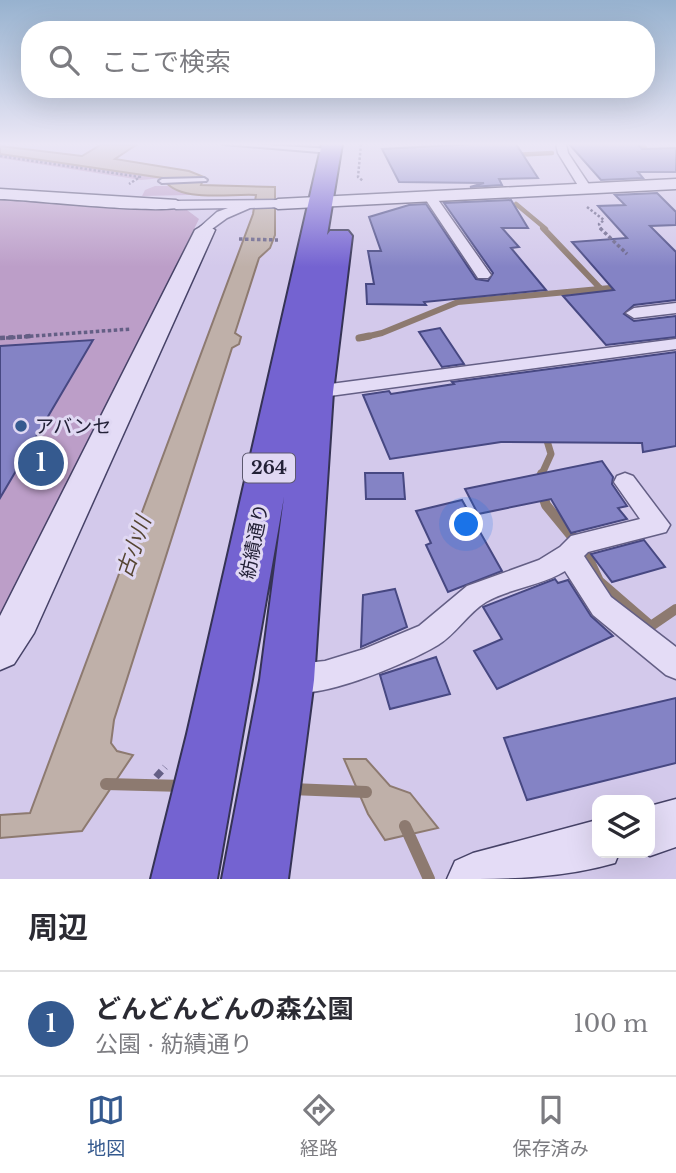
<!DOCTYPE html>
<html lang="ja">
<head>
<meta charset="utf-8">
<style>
  :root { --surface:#fff; --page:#f2f2f3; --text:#2b2b33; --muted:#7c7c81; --line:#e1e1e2; --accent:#355a8f }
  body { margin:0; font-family:"Libre Baskerville","Noto Sans JP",serif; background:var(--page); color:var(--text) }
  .controls { position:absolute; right:21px; bottom:21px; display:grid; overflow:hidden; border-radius:14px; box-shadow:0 7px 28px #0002 }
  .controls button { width:63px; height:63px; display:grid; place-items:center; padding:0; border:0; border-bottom:2px solid var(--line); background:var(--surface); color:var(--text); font:35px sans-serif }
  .you { position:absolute; left:467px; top:525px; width:24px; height:24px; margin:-18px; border:5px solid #fff; border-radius:50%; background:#1a73e8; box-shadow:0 0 0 10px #1a73e833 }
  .badge { display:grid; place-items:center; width:46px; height:46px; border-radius:50%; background:var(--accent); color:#fff; font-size:23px; font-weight:700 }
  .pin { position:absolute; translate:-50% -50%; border:4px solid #fff; box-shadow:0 2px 7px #0006 }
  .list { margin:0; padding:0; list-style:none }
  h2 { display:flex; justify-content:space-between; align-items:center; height:91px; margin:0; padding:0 28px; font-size:30px }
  h2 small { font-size:23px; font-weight:400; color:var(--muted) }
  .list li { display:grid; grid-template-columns:46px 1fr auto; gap:21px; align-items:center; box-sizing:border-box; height:105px; padding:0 28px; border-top:2px solid var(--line) }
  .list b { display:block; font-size:26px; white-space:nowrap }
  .list p { margin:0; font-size:23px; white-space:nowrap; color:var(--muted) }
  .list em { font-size:23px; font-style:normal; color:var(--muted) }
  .icon { flex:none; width:38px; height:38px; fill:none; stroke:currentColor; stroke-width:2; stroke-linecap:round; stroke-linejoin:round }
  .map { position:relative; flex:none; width:676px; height:879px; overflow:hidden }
  .search { position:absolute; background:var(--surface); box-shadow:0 7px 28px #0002; left:21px; right:21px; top:21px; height:77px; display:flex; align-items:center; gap:18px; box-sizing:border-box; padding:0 24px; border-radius:28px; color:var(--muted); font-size:26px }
  .sheet { height:196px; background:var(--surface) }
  nav { display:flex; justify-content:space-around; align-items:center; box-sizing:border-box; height:98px; border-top:2px solid var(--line); background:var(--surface); font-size:19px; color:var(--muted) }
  nav a { display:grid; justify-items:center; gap:4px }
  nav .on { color:var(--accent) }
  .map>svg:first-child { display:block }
  .green { fill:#bc9ec8 }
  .water { fill:#bfb0a9; stroke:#8d7a70; stroke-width:2 }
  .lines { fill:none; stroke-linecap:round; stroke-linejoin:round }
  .stream-far4 { stroke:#8d7a70; stroke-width:4.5 }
  .stream-far3 { stroke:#8d7a70; stroke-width:6 }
  .stream-far2 { stroke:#8d7a70; stroke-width:7 }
  .stream-far1 { stroke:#8d7a70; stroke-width:10 }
  .stream { stroke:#8d7a70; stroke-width:12 }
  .building { fill:#8483c5; stroke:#474882; stroke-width:2 }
  .lane-casing { stroke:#645f85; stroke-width:4 }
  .street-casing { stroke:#645f85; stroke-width:3 }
  .secondary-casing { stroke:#464267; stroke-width:3 }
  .highway-casing { stroke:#353354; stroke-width:4 }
  .path-far3 { stroke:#645f85; stroke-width:2.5; stroke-dasharray:2.5 2; stroke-linecap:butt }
  .path-far2 { stroke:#645f85; stroke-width:3.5; stroke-dasharray:3.5 2.5; stroke-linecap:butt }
  .path-far1 { stroke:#645f85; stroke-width:4.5; stroke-dasharray:5 3.5; stroke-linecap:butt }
  .path { stroke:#645f85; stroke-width:7; stroke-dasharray:8 5; stroke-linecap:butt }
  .lane { fill:#e4dcf6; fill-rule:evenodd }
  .street { fill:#e4dcf6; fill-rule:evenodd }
  .secondary { fill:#e4dcf6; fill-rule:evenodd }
  .highway { fill:#7463d1; fill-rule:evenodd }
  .poi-dot { fill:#355a8f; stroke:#e0d8f3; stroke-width:2.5 }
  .labels { text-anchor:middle; stroke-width:6; stroke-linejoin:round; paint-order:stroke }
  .shield { fill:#e0d8f3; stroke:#5c586f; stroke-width:2 }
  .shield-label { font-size:18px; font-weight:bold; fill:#232137 }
  .poi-label { font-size:19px; fill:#232137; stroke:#e0d8f3; text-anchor:start }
  .street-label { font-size:19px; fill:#232137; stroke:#e0d8f3 }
  .water-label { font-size:21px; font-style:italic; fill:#554532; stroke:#e0d8f3 }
</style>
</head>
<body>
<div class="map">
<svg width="676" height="879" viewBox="0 0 676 879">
  <rect width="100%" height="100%" fill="#d3c9eb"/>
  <path class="green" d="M0 154 163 178 141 180 0 158Z
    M155 186H168L185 193 235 194 142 196 145 190Z
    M0 197H53L139 210H187L199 219 0 622Z"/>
  <path class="water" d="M102 144 136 145 115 159 189 171 204 177 201 185 275 187V235L270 248 259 258 235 333 241 337 239 344 232 348 114 720 111 743 117 751 133 755 82 831 0 838V815L30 813 253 214 256 195C231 193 177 204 163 178L0 154V146L82 156Z
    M344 759H366L390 786 410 793 438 828 385 840 368 814Z"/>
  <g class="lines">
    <path class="stream-far4" d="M633 148H645L642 144
      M513 155 552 153
      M516 204 546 229"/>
    <path class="stream-far3" d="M543 228 600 288
      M361 338 382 333 458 302 621 287"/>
    <path class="stream-far2" d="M359 338 369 336
      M541 476 551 454 545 434"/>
    <path class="stream-far1" d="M539 481 542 474
      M542 493 546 505 587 555 599 581 651 626 676 609"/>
    <path class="stream" d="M106 784 184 786
      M291 789 366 792
      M405 826 429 879"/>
  </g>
  <path class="building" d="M475 144H516L538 178 499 179 502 185 470 187 484 183 399 182 382 149Z
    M569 144H638L642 149 676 148V172H638L643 178 601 180Z
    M657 193 676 212V225L650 226 676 252V300L634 305 624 314 634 321 676 316V337L606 345 563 296 614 290 572 242 627 238 598 206 625 205 615 195Z
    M511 200 528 228H502L519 247 511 248 546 290 424 302 426 305 367 304 366 284H374L368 251H381L369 217 409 205 426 204 476 279 488 281 493 273 444 203Z
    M440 328 464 364 442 367 419 332Z
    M93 340 0 498V346Z
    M676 352V446L643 452 642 443 501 442 390 459 363 395 389 391 391 394 454 384 452 382Z
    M602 461 613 477 612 484 627 506 618 508 627 519 571 533 551 499 478 514 465 489Z
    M365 473H403L405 499H366Z
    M462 500 502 571 448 592 426 545 431 543 416 511Z
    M644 540 665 567 612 582 591 554Z
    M555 579 558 583 568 580 591 616 613 636 497 689 474 651 502 639 483 607Z
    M395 589 407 627 361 647 363 595Z
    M436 657 450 694 390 709 380 675Z
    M676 698V763L527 800 504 738Z"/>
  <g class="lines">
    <g class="lane-casing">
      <path id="lane" d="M223 144H252L331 149 334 151 331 153Z
        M204 178 207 180 206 181 162 183 159 181 162 179Z"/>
    </g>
    <g class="street-casing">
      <path id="street" d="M556 144H566L568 153 592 189 590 192H582L558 153Z
        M426 194H434L491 275 488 278H478L424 197Z
        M278 200 284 204 282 207 250 208 227 218 205 234 200 233V227L217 212 228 208 176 209 170 205 176 201Z
        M676 303V313L634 318 626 313 634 308Z
        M676 339V349L315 398 305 392 315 386Z
        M625 473 633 476 670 525 666 532 588 552 584 556 611 597 676 647V679L666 675 593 615 565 571C541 586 510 588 486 602 468 613 456 634 438 645 406 664 311 705 277 690L272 680 277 670 287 665 325 661 364 649 419 626 467 586 539 560 560 547 571 536 640 519 614 482 617 476Z"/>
    </g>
    <g class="secondary-casing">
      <path id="secondary" d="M676 179V189L278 209 269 204 278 199Z
        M0 189 176 200 185 205C175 217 27 199 0 199Z
        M205 224 215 230 34 633 14 664 0 670V616L195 230Z
        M676 799V847L650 856 643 853H650V806Z
        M597 820V853H619L615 863C560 879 505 879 447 879L455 861 473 853Z"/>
    </g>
    <g class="highway-casing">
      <path id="highway" d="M322 144H342L327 235 330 231H348L352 236 333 392 314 680 288 879H222L260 680 284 497 217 879H151L187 734Z"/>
    </g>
    <path class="path-far3" d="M361 144 358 177 363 181
      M0 156 140 177 129 184
      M587 207 604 220 599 224 601 229"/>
    <path class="path-far2" d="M600 228 627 254
      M239 239 278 240
      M6 338 131 329"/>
    <path class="path-far1" d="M0 338 32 336"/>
    <path class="path" d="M156 777 165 767"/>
    <use href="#lane" class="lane"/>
    <use href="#street" class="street"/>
    <use href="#secondary" class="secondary"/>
    <use href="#highway" class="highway"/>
  </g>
  <linearGradient id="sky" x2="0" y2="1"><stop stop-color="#97b2cf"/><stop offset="0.54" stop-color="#ebe7f6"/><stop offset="1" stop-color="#ebe7f6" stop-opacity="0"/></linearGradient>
  <rect width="676" height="267" fill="url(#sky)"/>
  <circle class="poi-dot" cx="21" cy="426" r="7"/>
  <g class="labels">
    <rect class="shield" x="243" y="453.5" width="52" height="29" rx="5"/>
    <g class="shield-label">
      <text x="269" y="474">264</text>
    </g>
    <g class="poi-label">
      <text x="35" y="433">アバンセ</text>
    </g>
    <g class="street-label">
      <text transform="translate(254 541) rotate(-79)" y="7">紡績通り</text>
    </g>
    <g class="water-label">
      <text transform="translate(134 547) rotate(-71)" y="7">古小川</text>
    </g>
  </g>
</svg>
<div class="controls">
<button><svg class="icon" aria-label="layers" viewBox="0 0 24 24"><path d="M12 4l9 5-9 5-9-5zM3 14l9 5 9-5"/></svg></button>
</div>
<div class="you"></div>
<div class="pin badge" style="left:41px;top:463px">1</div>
<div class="search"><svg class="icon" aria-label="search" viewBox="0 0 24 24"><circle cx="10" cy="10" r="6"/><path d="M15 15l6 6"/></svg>ここで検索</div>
</div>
<section class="sheet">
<h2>周辺<small></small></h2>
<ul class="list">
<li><span class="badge">1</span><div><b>どんどんどんの森公園</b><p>公園 · 紡績通り</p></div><em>100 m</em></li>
</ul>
</section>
<nav>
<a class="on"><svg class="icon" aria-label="map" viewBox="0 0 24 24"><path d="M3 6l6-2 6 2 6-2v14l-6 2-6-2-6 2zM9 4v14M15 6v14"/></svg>地図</a>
<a><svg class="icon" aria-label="directions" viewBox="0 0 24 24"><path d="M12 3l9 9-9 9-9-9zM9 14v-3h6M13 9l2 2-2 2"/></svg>経路</a>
<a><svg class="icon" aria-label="saved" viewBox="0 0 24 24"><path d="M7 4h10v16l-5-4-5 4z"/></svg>保存済み</a>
</nav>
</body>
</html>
